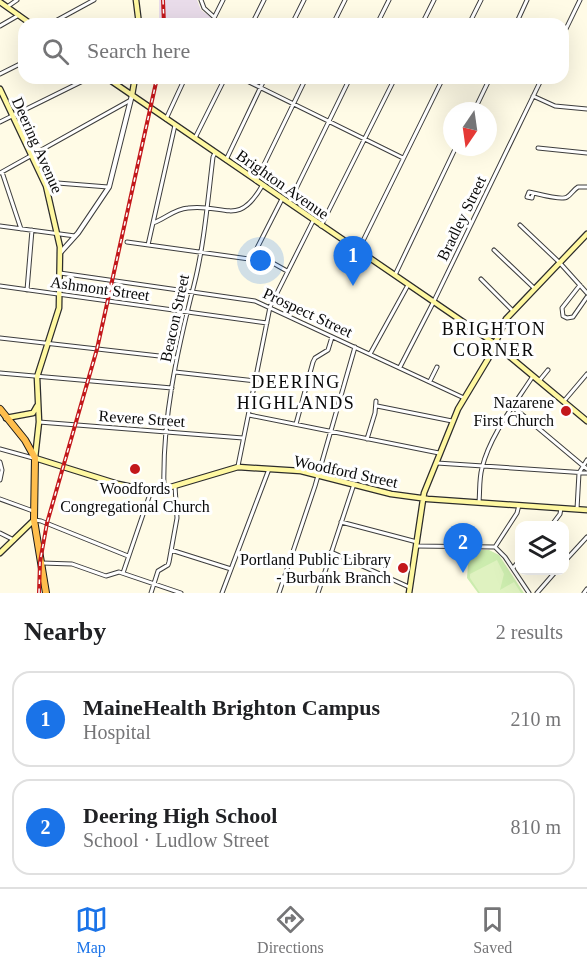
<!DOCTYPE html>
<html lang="en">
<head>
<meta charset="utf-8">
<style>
  :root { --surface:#fff; --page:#f6f6f6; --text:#202124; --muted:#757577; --line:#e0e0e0; --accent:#1a73e8 }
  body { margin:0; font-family:"Times New Roman",serif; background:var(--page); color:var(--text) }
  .controls { position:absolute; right:18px; bottom:18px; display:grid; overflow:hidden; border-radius:12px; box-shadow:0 6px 24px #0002 }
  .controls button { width:54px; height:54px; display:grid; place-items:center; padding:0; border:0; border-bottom:2px solid var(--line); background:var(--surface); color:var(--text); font:30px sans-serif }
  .compass { position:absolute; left:443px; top:102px; width:54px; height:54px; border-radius:50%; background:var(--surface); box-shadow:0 6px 24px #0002; rotate:193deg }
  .you { position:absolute; left:261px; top:261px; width:21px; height:21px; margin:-15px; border:4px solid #fff; border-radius:50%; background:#1a73e8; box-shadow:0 0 0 9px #1a73e833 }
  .badge { display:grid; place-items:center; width:39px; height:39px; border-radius:50%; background:var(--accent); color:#fff; font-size:20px; font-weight:700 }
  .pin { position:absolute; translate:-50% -50px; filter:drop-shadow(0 2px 3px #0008) }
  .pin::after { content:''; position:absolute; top:32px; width:21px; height:18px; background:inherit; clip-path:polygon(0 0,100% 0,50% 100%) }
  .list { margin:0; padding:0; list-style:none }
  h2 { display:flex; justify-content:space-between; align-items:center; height:78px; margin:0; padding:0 24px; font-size:26px }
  h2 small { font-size:20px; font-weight:400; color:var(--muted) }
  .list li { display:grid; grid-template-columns:39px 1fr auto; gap:18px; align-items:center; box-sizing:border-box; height:96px; margin:0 12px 12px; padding:0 12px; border:2px solid var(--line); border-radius:18px }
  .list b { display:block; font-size:22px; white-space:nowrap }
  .list p { margin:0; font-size:20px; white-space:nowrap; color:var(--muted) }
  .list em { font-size:20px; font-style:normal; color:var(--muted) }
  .icon { flex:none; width:33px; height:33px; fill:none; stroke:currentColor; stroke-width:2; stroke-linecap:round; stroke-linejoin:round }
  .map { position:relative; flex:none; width:587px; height:593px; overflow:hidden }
  .search { position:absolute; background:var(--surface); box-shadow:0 6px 24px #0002; left:18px; right:18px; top:18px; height:66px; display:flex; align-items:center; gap:15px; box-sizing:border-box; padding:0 21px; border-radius:18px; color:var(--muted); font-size:22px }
  .sheet { height:294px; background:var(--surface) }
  nav { display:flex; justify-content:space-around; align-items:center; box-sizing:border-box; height:84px; border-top:2px solid var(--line); background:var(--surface); font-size:16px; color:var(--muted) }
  nav a { display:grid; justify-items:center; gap:3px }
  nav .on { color:var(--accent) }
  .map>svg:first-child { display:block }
  .industrial { fill:#e9dcea }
  .green { fill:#ccecae }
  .pitch { fill:#dff2c0 }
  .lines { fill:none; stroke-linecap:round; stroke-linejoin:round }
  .minor-casing { stroke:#3d3d3d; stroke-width:5 }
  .tertiary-casing { stroke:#3d3d3d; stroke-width:6 }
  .secondary-casing { stroke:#2c2c2c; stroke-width:7 }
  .trunk-casing { stroke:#1b1b1b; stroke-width:8 }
  .minor { stroke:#fff; stroke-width:3 }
  .tertiary { stroke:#fff; stroke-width:4 }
  .secondary { stroke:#fff8a1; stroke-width:4.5 }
  .trunk { stroke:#ffbe4d; stroke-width:6 }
  .rail-casing { stroke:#c3181b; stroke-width:4 }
  .rail { stroke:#fff; stroke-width:1.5; stroke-dasharray:4.5; stroke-linecap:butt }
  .poi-dot { fill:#c3181b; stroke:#fff; stroke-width:2 }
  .labels { text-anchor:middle; stroke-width:6; stroke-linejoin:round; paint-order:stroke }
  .street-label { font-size:16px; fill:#0a0a0a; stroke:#fff }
  .poi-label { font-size:16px; fill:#0a0a0a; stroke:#fff; text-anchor:end }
  .neighbourhood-label { font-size:18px; letter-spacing:1.5px; fill:#0a0a0a; stroke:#fff }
</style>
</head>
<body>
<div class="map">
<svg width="587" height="593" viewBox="0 0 587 593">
  <rect width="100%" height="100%" fill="#fffbe6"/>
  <path class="industrial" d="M159 0H197L201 10 211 17 208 24H159Z"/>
  <path class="green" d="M469 550H489L499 555 524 593H478L467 578Z"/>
  <path class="pitch" d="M497 560 504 574 500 590 514 582 521 593H480L470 578V574Z"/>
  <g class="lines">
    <g class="minor-casing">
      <path id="minor" d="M201 0 204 8 214 17
        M7 7 17 0
        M50 24 94 0
        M211 24 223 0
        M252 24 264 0
        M292 24 304 0
        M333 24 345 0
        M377 24 389 0
        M422 24 434 0
        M469 24 481 0
        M516 24 527 0
        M0 26 19 15
        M563 35 580 0
        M0 74 24 62
        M241 78 403 158
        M533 96 555 106 587 109
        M474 111 490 78
        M166 119 185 78
        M0 122 89 78
        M195 138 225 78
        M538 148 587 153
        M226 160 265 78
        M2 172 21 229
        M0 173 129 101
        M256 181 306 78
        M45 182 108 187
        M533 193 532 198 527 197 529 192C535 193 562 201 567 197 571 195 573 190 578 187H587
        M289 203 350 78
        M153 223C165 219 174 209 188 208 224 203 238 228 262 186
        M520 225 559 262 587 293
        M0 226 75 236
        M321 226 395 78
        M127 242 271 262 287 271
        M148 245 175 125
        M494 250 534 288
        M358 251 443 78
        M251 260 282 199
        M60 273 255 301 464 398
        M395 275 456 147
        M481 279 513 311
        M580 285 562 308 563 316 567 318 573 317 587 297
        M0 286 267 323
        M27 290 32 230
        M0 338 177 358
        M370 354 408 285
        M400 367 433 303 542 78
        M175 372 256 381
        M0 373 172 388
        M430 381 437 367
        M539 381 548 370
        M564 401 587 374
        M377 406 452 421
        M513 407 587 469
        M249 415 439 453
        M39 422 243 438
        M296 424 313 362 315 358 328 350 332 337
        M367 439 375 413 376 401
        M0 449 33 458
        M0 462 2 470 0 480
        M437 463 587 473
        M238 466 270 307 313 221
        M164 489C162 420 177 351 194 285 204 246 208 198 213 157L215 153
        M0 499 33 511
        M479 502C480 491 479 479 482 468 490 435 515 404 533 376
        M577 509 579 473 587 460
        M35 520 41 521 128 556
        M341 522 417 542
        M551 526 560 514 561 508
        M0 533 14 540
        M416 546 495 547 505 557 529 593
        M495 547 517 513 519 505
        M171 550 231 569
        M331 552 409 587
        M564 562 587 537
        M42 563 72 564 106 576 119 572 181 593
        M513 568 520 560
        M123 573 151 491
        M151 593 158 571 168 565 169 562 177 518 175 486
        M222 593 269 469
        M279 593 315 486 355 347
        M318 593 354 484
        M537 593 557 570
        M584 593 587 589"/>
    </g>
    <g class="tertiary-casing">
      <path id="tertiary" d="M60 253 78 233 109 187 132 95"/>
    </g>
    <g class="secondary-casing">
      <path id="secondary" d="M136 0 139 24
        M0 2 31 24
        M107 78 491 341 587 421
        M0 89 46 186 60 247 59 308 37 377 39 422 35 458 118 484 151 491 164 489 238 467 301 471 391 494 428 499 587 510
        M132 95 135 78
        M6 418 33 413 37 406
        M0 553 34 520
        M409 593 424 493 458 409 488 359 506 319 587 234"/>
    </g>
    <g class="trunk-casing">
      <path id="trunk" d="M0 409 25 440 35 458 34 520 46 593"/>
    </g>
    <use href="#minor" class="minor"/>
    <use href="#tertiary" class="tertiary"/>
    <use href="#secondary" class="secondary"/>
    <use href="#trunk" class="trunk"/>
    <g class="rail-casing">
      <path id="rail" d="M163 0 164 24
        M39 593 40 562 47 523 97 349 157 78"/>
    </g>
    <use href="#rail" class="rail"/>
  </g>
  <g class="poi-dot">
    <circle cx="566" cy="411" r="6"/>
    <circle cx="135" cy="469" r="6"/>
    <circle cx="403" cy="568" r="6"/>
  </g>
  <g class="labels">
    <g class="street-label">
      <text transform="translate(38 145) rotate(66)" y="6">Deering Avenue</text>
      <text transform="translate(283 184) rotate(35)" y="6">Brighton Avenue</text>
      <text transform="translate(461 218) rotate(-64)" y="6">Bradley Street</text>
      <text transform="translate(100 288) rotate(8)" y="6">Ashmont Street</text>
      <text transform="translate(308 312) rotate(25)" y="6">Prospect Street</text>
      <text transform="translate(174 318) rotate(-78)" y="6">Beacon Street</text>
      <text transform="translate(142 418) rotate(4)" y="6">Revere Street</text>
      <text transform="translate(346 471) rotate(12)" y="6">Woodford Street</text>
    </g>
    <g class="poi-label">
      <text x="554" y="408">Nazarene<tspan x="554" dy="18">First Church</tspan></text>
      <text x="135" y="494" text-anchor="middle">Woodfords<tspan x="135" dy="18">Congregational Church</tspan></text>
      <text x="391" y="565">Portland Public Library<tspan x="391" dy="18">- Burbank Branch</tspan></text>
    </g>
    <g class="neighbourhood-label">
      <text x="494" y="335">BRIGHTON<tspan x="494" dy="21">CORNER</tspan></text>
      <text x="296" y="388">DEERING<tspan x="296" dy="21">HIGHLANDS</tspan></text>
    </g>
  </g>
</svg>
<div class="controls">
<button><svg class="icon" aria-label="layers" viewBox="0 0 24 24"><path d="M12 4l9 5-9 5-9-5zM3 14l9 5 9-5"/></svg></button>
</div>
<svg class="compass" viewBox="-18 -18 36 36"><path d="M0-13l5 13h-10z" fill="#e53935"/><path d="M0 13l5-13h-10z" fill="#757577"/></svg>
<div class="you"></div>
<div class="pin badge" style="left:353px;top:286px">1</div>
<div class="pin badge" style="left:463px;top:573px">2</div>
<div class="search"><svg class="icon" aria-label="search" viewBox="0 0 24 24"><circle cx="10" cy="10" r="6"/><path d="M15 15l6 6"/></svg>Search here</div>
</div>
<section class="sheet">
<h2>Nearby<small>2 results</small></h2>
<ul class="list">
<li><span class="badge">1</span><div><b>MaineHealth Brighton Campus</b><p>Hospital</p></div><em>210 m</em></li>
<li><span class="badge">2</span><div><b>Deering High School</b><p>School · Ludlow Street</p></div><em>810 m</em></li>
</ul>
</section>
<nav>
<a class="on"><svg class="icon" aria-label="map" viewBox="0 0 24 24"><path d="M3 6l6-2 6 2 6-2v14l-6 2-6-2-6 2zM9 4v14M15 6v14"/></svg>Map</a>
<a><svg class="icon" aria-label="directions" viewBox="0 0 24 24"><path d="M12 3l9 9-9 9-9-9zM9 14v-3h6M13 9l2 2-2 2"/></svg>Directions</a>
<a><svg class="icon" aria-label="saved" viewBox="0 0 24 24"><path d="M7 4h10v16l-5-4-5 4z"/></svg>Saved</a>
</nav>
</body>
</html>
